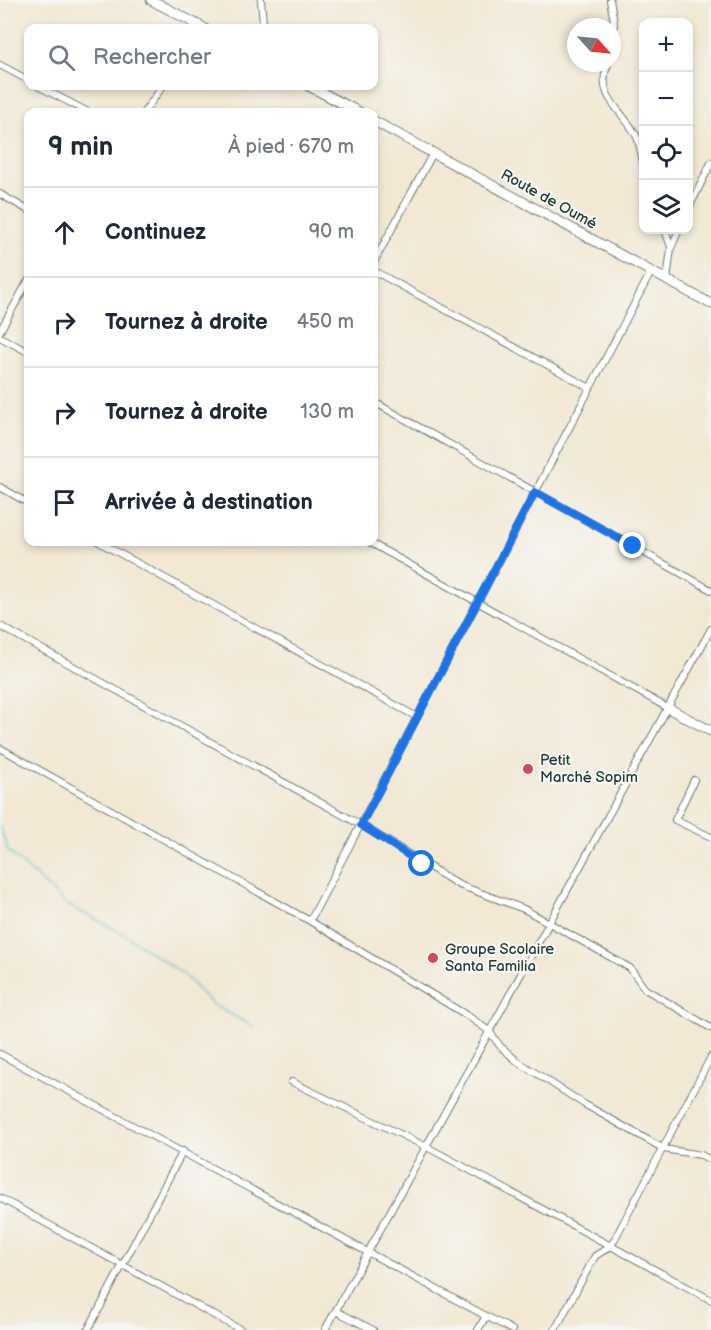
<!DOCTYPE html>
<html lang="fr">
<head>
<meta charset="utf-8">
<style>
  :root { --surface:#fff; --page:#f6f6f7; --text:#1f2937; --muted:#747a83; --line:#e0e1e3 }
  body { margin:0; font-family:"Balsamiq Sans",sans-serif; background:var(--page); color:var(--text) }
  .controls { position:absolute; right:18px; top:18px; display:grid; overflow:hidden; border-radius:12px; box-shadow:0 3px 9px #0003 }
  .controls button { width:54px; height:54px; display:grid; place-items:center; padding:0; border:0; border-bottom:2px solid var(--line); background:var(--surface); color:var(--text); font:30px sans-serif }
  .compass { position:absolute; left:567px; top:18px; width:54px; height:54px; border-radius:50%; background:var(--surface); box-shadow:0 3px 9px #0003; rotate:117deg }
  .stop { position:absolute; width:18px; height:18px; margin:-14px; border:4px solid #1a73e8; border-radius:50%; background:#fff }
  .stop.end { background:#1a73e8; border-color:#fff; box-shadow:0 2px 6px #0008 }
  .list { margin:0; padding:0; list-style:none }
  h2 { display:flex; justify-content:space-between; align-items:center; height:78px; margin:0; padding:0 24px; font-size:26px }
  h2 small { font-size:20px; font-weight:400; color:var(--muted) }
  .list li { display:grid; grid-template-columns:39px 1fr auto; gap:18px; align-items:center; box-sizing:border-box; height:90px; padding:0 24px; border-top:2px solid var(--line) }
  .list b { display:block; font-size:22px; white-space:nowrap }
  .list em { font-size:20px; font-style:normal; color:var(--muted) }
  .icon { flex:none; width:33px; height:33px; fill:none; stroke:currentColor; stroke-width:2; stroke-linecap:round; stroke-linejoin:round }
  .map { position:relative; flex:none; width:711px; height:1330px; overflow:hidden }
  .search { position:absolute; background:var(--surface); box-shadow:0 3px 9px #0003; left:24px; top:24px; width:354px; height:66px; display:flex; align-items:center; gap:15px; box-sizing:border-box; padding:0 21px; border-radius:12px; color:var(--muted); font-size:22px }
  .panel { position:absolute; background:var(--surface); box-shadow:0 3px 9px #0003; left:24px; top:108px; width:354px; height:438px; border-radius:12px }
  .map>svg:first-child { display:block }
  .lines { fill:none; stroke-linecap:round; stroke-linejoin:round }
  .stream { stroke:#53c1c9; stroke-width:1.5 }
  .street-casing { stroke:#69796c; stroke-width:8 }
  .secondary-casing { stroke:#69796c; stroke-width:11 }
  .street { stroke:#fff; stroke-width:6 }
  .secondary { stroke:#fff; stroke-width:9 }
  .route { stroke:#1a73e8; stroke-width:8 }
  .poi-dot { fill:#d1495b; stroke:#f6f6f2; stroke-width:2 }
  .labels { text-anchor:middle; stroke-width:4.5; stroke-linejoin:round; paint-order:stroke }
  .street-label { font-size:15px; fill:#1f3d34; stroke:#f6f6f2 }
  .poi-label { font-size:15px; fill:#1f3d34; stroke:#f6f6f2; text-anchor:start }
</style>
</head>
<body>
<div class="map">
<svg width="711" height="1330" viewBox="0 0 711 1330">
  <rect width="100%" height="100%" fill="#f6f6f2"/>
  <filter id="ink" filterUnits="userSpaceOnUse"><feTurbulence type="fractalNoise" baseFrequency=".0167" numOctaves="2"/><feDisplacementMap in="SourceGraphic" scale="12" xChannelSelector="R" yChannelSelector="G"/><feConvolveMatrix kernelMatrix="1 2 1 2 8 2 1 2 1" color-interpolation-filters="sRGB"/></filter>
  <filter id="wash" filterUnits="userSpaceOnUse"><feTurbulence type="fractalNoise" baseFrequency=".008" numOctaves="4" result="noise"/><feDisplacementMap in="SourceGraphic" scale="24" xChannelSelector="R" yChannelSelector="G"/><feGaussianBlur stdDeviation="1.35" result="paint"/><feColorMatrix in="noise" values="0 0 0 0 0 0 0 0 0 0 0 0 0 0 0 0 0 1.4 0 .05"/><feComposite in="paint" operator="in"/></filter>
  <g filter="url(#wash)">
    <rect width="100%" height="100%" fill="#f2e8d4"/>
    <g class="lines">
      <path class="stream" d="M0 827 8 851 66 904 124 934 183 974 213 1005 254 1027"/>
    </g>
  </g>
  <g filter="url(#ink)">
    <g class="lines">
      <g class="street-casing">
        <path id="street" d="M610 0 614 22 612 52
          M260 28 263 23 261 0
          M608 63C595 97 621 108 636 135 641 145 641 156 644 167
          M0 65 28 80
          M38 86 88 112
          M144 112 163 86
          M0 194 28 210
          M688 210 711 163
          M665 230 671 247
          M374 262 433 153
          M374 271 590 388
          M667 280 671 248 679 230
          M0 331 28 281
          M0 337 28 352
          M374 402 711 590
          M0 487 28 503
          M99 542 417 717
          M369 542 668 708
          M0 626 361 825 459 885 524 909 630 968 645 989 711 1028
          M0 748 310 921 468 1016 489 1031 500 1046 517 1061 584 1104 664 1149 701 1155 711 1160
          M694 780 675 820 711 837
          M310 921 651 272
          M0 1054 512 1330
          M292 1082 427 1147 711 1300
          M0 1198 241 1330
          M336 1311 373 1330
          M88 1330 183 1151
          M325 1330 711 629
          M478 1330 486 1316
          M555 1330 595 1256 611 1246 711 1057"/>
      </g>
      <g class="secondary-casing">
        <path id="secondary" d="M151 0 204 28
          M309 86 359 112
          M374 121 711 304
          M668 708 711 731"/>
      </g>
      <use href="#street" class="street"/>
      <use href="#secondary" class="secondary"/>
    </g>
  </g>
  <g class="lines" filter="url(#ink)">
    <path class="route" d="M422 864 361 825 535 492 633 546"/>
  </g>
  <g class="poi-dot">
    <circle cx="528" cy="769" r="6"/>
    <circle cx="433" cy="958" r="6"/>
  </g>
  <g class="labels">
    <g class="street-label">
      <text transform="translate(549 199) rotate(29)" y="5">Route de Oumé</text>
    </g>
    <g class="poi-label">
      <text x="540" y="765">Petit<tspan x="540" dy="17">Marché Sopim</tspan></text>
      <text x="445" y="954">Groupe Scolaire<tspan x="445" dy="17">Santa Familia</tspan></text>
    </g>
  </g>
</svg>
<div class="controls">
<button>+</button>
<button>−</button>
<button><svg class="icon" aria-label="locate" viewBox="0 0 24 24"><circle cx="12" cy="12" r="6"/><path d="M12 2v4M12 18v4M2 12h4M18 12h4"/></svg></button>
<button><svg class="icon" aria-label="layers" viewBox="0 0 24 24"><path d="M12 4l9 5-9 5-9-5zM3 14l9 5 9-5"/></svg></button>
</div>
<svg class="compass" viewBox="-18 -18 36 36"><path d="M0-13l5 13h-10z" fill="#e53935"/><path d="M0 13l5-13h-10z" fill="#747a83"/></svg>
<div class="stop" style="left:422px;top:864px"></div>
<div class="stop end" style="left:633px;top:546px"></div>
<div class="search"><svg class="icon" aria-label="search" viewBox="0 0 24 24"><circle cx="10" cy="10" r="6"/><path d="M15 15l6 6"/></svg>Rechercher</div>
<section class="panel">
<h2>9 min<small>À pied · 670 m</small></h2>
<ul class="list">
<li><svg class="icon" aria-label="ahead" viewBox="0 0 24 24"><path d="M12 20V5M6 11l6-6 6 6"/></svg><div><b>Continuez</b></div><em>90 m</em></li>
<li><svg class="icon" aria-label="right" viewBox="0 0 24 24"><path d="M7 20v-9h11M14 6l5 5-5 5"/></svg><div><b>Tournez à droite</b></div><em>450 m</em></li>
<li><svg class="icon" aria-label="right" viewBox="0 0 24 24"><path d="M7 20v-9h11M14 6l5 5-5 5"/></svg><div><b>Tournez à droite</b></div><em>130 m</em></li>
<li><svg class="icon" aria-label="arrive" viewBox="0 0 24 24"><path d="M6 21V4h12l-3 4 3 4H6"/></svg><div><b>Arrivée à destination</b></div></li>
</ul>
</section>
</div>
</body>
</html>
